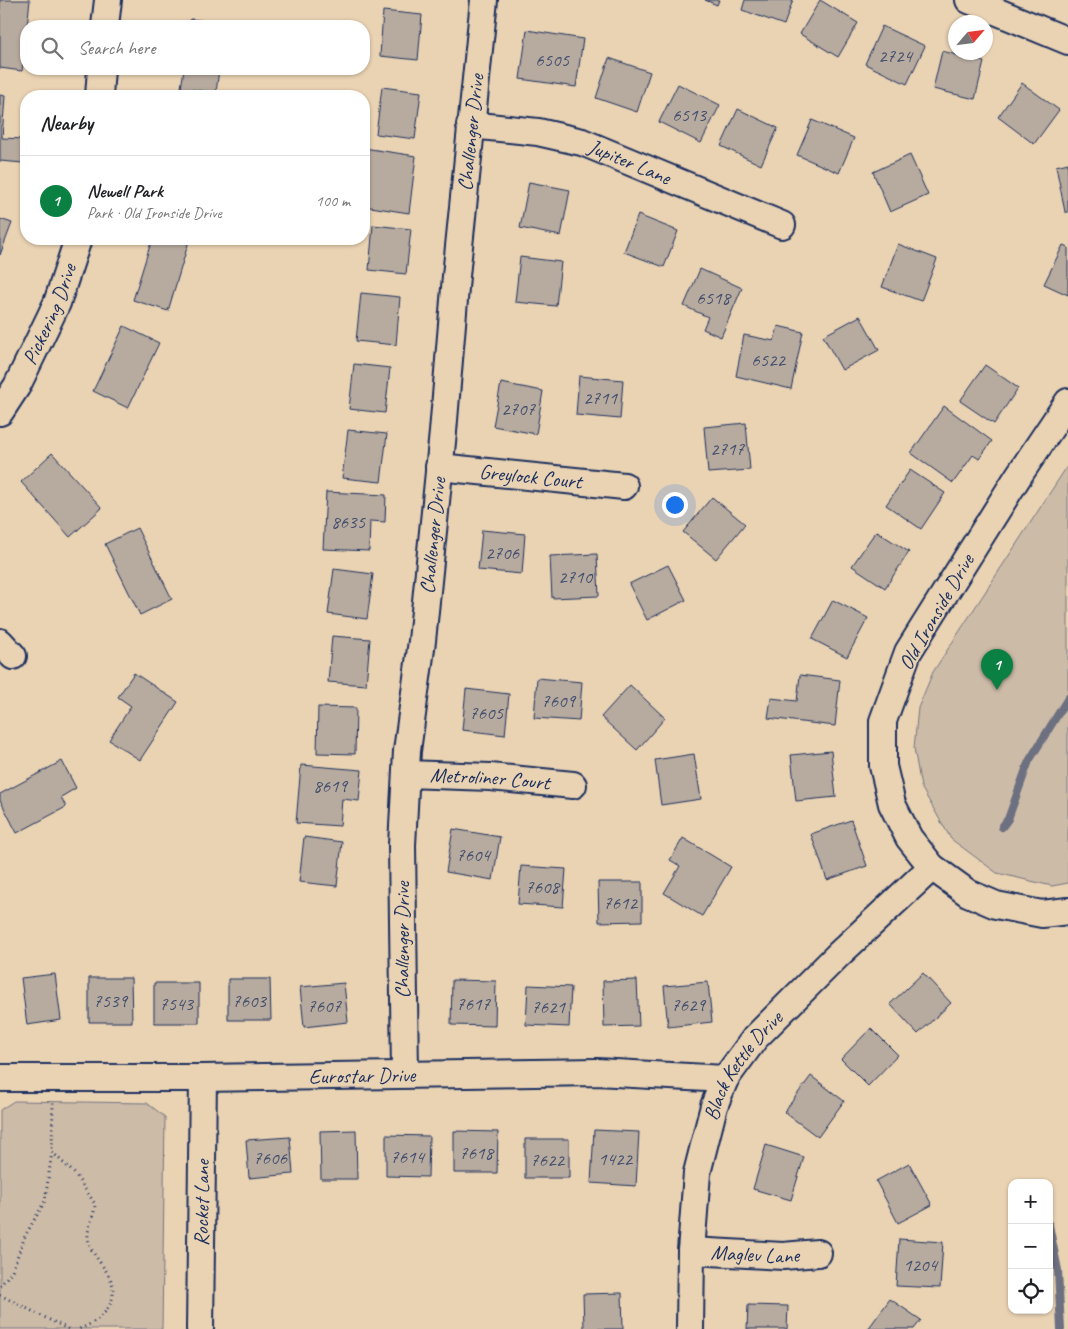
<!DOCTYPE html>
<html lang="en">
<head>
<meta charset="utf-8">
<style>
  :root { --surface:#fff; --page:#f2f2f2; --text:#202124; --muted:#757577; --line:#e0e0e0; --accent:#0b8043 }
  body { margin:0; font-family:Caveat,sans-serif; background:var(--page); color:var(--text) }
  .controls { position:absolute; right:15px; bottom:15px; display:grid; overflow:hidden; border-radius:10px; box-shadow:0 1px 4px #0004 }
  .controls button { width:45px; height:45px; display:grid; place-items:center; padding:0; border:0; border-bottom:1px solid var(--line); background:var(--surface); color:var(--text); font:25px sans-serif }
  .compass { position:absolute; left:948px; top:15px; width:45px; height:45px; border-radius:50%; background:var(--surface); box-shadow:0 1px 4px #0004; rotate:62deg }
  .you { position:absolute; left:674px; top:504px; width:18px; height:18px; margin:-12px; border:4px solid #fff; border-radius:50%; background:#1a73e8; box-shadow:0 0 0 8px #1a73e833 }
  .badge { display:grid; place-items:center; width:32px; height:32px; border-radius:50%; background:var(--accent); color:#fff; font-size:16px; font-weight:700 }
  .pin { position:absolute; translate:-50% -41px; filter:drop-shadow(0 1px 2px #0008) }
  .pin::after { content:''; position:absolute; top:26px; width:18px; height:15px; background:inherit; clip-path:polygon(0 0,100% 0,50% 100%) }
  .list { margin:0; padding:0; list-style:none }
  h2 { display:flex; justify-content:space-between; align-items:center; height:65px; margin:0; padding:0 20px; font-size:21px }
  h2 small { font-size:16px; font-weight:400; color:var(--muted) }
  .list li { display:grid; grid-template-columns:32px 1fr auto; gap:15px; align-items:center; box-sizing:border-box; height:90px; padding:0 20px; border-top:1px solid var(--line) }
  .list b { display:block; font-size:19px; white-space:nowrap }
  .list p { margin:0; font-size:16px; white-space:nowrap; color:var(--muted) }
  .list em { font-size:16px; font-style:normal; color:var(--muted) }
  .icon { flex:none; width:28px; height:28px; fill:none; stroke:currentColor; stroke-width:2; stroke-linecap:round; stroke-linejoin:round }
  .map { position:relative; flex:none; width:1068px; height:1329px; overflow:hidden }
  .search { position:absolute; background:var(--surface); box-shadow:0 1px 4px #0004; left:20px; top:20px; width:350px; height:55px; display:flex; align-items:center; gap:12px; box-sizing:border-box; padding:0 18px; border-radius:20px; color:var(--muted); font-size:19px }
  .panel { position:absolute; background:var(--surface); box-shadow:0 1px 4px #0004; left:20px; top:90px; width:350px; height:155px; border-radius:20px }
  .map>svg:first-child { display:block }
  .green { fill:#ccbba7; stroke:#747582 }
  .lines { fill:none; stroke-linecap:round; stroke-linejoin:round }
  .stream { stroke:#6d7080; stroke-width:8 }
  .building { fill:#b7aa9e; stroke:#1b2f5e }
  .street-casing { stroke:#1b2f5e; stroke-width:30 }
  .path { stroke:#1b2f5e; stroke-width:3; stroke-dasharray:1 4; stroke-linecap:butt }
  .street { stroke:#ead3b3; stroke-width:26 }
  .labels { text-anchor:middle; stroke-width:4; stroke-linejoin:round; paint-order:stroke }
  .number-label { font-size:19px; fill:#424e6e }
  .street-label { font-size:21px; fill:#1b2f5e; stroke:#ead3b3 }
</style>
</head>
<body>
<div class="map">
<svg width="1068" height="1329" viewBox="0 0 1068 1329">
  <rect width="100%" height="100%" fill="#ead3b3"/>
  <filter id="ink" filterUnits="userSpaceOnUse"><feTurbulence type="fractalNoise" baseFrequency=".02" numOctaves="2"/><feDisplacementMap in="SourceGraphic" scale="10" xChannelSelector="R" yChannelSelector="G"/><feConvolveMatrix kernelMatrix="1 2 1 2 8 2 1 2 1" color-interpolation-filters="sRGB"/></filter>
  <g filter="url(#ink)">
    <path class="green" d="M1068 465V883L1052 886 997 873 951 839 921 787 914 748 918 708 933 672Z
      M14 1101 147 1103 165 1117 162 1329H0V1110Z"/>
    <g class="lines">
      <path class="stream" d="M1002 827 1008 819 1029 761 1068 698
        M1049 1225 1058 1270 1061 1329"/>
    </g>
    <path class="building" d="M0 0H30L22 71 0 68Z
      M705 0H719L717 5Z
      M745 0H793L784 25 742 10Z
      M820 0 858 23 838 57 800 34Z
      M383 11 422 15 418 60 380 56Z
      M190 19 225 23 224 26H189Z
      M882 26 925 46 907 84 865 64Z
      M527 30 583 39 576 87 520 79Z
      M942 51 984 62 975 99 933 89Z
      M609 58 650 72 637 112 596 98Z
      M184 69H219L216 93 181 88Z
      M1022 83 1059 110 1034 144 998 117Z
      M678 84 720 105 701 143 659 122Z
      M382 87 421 92 415 139 376 134Z
      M0 95 5 96 2 138 24 139 23 163 0 161Z
      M738 109 778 128 761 165 721 146Z
      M812 120 854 138 839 173 797 155Z
      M364 148 416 156 409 213 364 206Z
      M910 155 928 195 890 212 873 172Z
      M1068 163V212H1065L1056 166Z
      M529 182 570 190 561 236 520 228Z
      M638 215 678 231 664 267 624 252Z
      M0 219 12 223 0 255Z
      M373 225 411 229 406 274 369 270Z
      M152 239 189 241 168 311 133 300Z
      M898 244 937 259 921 301 882 287Z
      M1063 245 1068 247V295L1044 284Z
      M520 257 561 262 556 306 515 302Z
      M700 269 742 288 721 337 703 329 708 317 684 306Z
      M361 293 400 297 396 345 356 341Z
      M860 316 879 350 842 370 823 336Z
      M124 326 159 343 128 408 93 391Z
      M778 326 803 332 791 389 736 376 744 335 774 341Z
      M354 364 390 368 385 413 349 409Z
      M985 365 1018 388 994 424 960 401Z
      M579 376 623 380 620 419 576 415Z
      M501 383 543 391 536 434 493 426Z
      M944 406 992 441 979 459 973 455 953 483 911 453Z
      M746 423 750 470 708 473 704 427Z
      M348 430 387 434 381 482 342 478Z
      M52 453 102 508 70 537 21 482Z
      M910 470 945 493 921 529 886 505Z
      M326 492 386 495 385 522 370 521 369 551 323 549Z
      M712 497 745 524 716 559 683 532Z
      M137 528 172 599 140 615 105 544Z
      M482 530 525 534 522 574 478 570Z
      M876 531 909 552 885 588 852 566Z
      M597 554 599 596 552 598 550 556Z
      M668 565 686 600 647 620 629 584Z
      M334 569 373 574 367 619 328 614Z
      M833 600 868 618 847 657 812 639Z
      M332 636 370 639 366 685 328 682Z
      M134 673 178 702 140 760 109 740 131 706 118 697Z
      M800 675 840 680 835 726 768 718 771 698 797 701Z
      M537 678 582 682 579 721 534 718Z
      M630 685 665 718 637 750 601 717Z
      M466 689 509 694 505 735 462 730Z
      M318 707 356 708 355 754 317 753Z
      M831 751 836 797 796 801 791 755Z
      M694 754 701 799 661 805 655 760Z
      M62 761 76 788 61 797 66 807 17 833 0 800V794Z
      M301 765 362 770 359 801 342 799 340 826 296 823Z
      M851 820 867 866 827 880 811 834Z
      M453 829 500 837 493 880 446 872Z
      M304 837 342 842 337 886 299 882Z
      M683 838 731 867 702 916 664 893 680 866 670 860Z
      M521 866 566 869 563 907 518 904Z
      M598 882H642V921L599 922Z
      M923 973 951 1003 918 1034 890 1004Z
      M55 974 61 1020 27 1025 21 978Z
      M89 978H131L132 1022H89Z
      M228 979H270L271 1020H228Z
      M452 980 496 981 495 1026 451 1025Z
      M637 980 639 1026 604 1027 603 981Z
      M708 982 712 1022 668 1027 664 986Z
      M154 983H199V1023H154Z
      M344 983 348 1022 304 1027 300 987Z
      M528 985 571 987 569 1027 526 1025Z
      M871 1028 898 1055 868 1086 841 1059Z
      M811 1076 844 1101 818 1137 784 1112Z
      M356 1130 357 1179H321L320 1131Z
      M594 1130 639 1132 636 1186 591 1183Z
      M454 1131 498 1132 497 1173H454Z
      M386 1135 429 1136 428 1177 386 1176Z
      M290 1137 293 1174 249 1178 246 1140Z
      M525 1139H569V1178H525Z
      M766 1145 804 1157 791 1200 753 1189Z
      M909 1163 932 1205 898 1223 876 1181Z
      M899 1239 943 1242 940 1288 896 1286Z
      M622 1293 623 1329H584L583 1294Z
      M890 1299 921 1320 914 1329H868Z
      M748 1305 788 1306 787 1329H747Z"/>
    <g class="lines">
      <g class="street-casing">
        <g id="street">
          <path d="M969 0 1068 41"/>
          <path d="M105 26 108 0"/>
          <path d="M99 96 101 69"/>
          <path id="s1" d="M470 125 538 132 582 142 782 225"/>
          <path d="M1068 402 1019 475 908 652 883 721V766L892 804 909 838 932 867 968 893 996 905 1042 914 1068 911"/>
          <path id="s2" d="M0 412 17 386 57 303 78 239"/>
          <path id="s3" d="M439 467 624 486"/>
          <path d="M0 642 13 656"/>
          <path id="s4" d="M406 774 490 777 573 785"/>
          <path id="s5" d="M405 1073 402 845 407 751 422 641 443 432 456 276 484 0"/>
          <path id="s6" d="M0 1078H203L597 1072 725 1079"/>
          <path id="s7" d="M691 1251 783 1256 818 1253"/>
          <path id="s8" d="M200 1329 203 1078"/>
          <path id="s9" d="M690 1329 691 1251 697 1173 714 1106 725 1079 755 1038 838 955 932 867"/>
        </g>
      </g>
      <path class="path" d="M52 1152 75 1174 95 1204C95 1216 87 1226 88 1238 90 1253 102 1263 109 1276 122 1301 102 1321 79 1329
        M0 1286 12 1271 25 1236 45 1201 52 1152 53 1103
        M0 1295 68 1329"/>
      <use href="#street" class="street"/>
    </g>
  </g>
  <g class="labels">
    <g class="number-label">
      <text x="895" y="62">2724</text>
      <text x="552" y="66">6505</text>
      <text x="689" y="121">6513</text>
      <text x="713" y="304">6518</text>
      <text x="768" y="366">6522</text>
      <text x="600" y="404">2711</text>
      <text x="518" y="415">2707</text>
      <text x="727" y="455">2717</text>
      <text x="348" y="528">8635</text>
      <text x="502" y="559">2706</text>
      <text x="575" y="583">2710</text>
      <text x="558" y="707">7609</text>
      <text x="486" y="719">7605</text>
      <text x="330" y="792">8619</text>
      <text x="473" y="861">7604</text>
      <text x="542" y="893">7608</text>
      <text x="620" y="909">7612</text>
      <text x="110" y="1007">7539</text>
      <text x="249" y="1007">7603</text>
      <text x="176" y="1010">7543</text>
      <text x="473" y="1010">7617</text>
      <text x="688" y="1011">7629</text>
      <text x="324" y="1012">7607</text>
      <text x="548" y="1013">7621</text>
      <text x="476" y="1159">7618</text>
      <text x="407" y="1163">7614</text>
      <text x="270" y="1164">7606</text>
      <text x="615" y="1165">1422</text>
      <text x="547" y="1166">7622</text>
      <text x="920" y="1271">1204</text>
    </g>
    <g class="street-label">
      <text dy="7" stroke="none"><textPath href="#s5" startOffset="944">Challenger Drive</textPath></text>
      <text dy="7" stroke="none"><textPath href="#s1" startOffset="165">Jupiter Lane</textPath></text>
      <text dy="7" stroke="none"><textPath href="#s2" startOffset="110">Pickering Drive</textPath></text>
      <text dy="7" stroke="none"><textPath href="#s3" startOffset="92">Greylock Court</textPath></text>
      <text dy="7" stroke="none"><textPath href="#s5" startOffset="539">Challenger Drive</textPath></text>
      <text transform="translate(936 612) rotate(-60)" y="7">Old Ironside Drive</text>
      <text dy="7" stroke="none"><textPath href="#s4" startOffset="84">Metroliner Court</textPath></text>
      <text transform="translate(402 940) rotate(-90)" y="7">Challenger Drive</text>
      <text dy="7" stroke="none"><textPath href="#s9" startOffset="275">Black Kettle Drive</textPath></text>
      <text dy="7" stroke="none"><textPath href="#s6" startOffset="362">Eurostar Drive</textPath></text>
      <text dy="7" stroke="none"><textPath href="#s8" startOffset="126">Rocket Lane</textPath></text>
      <text dy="7" stroke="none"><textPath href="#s7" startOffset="64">Maglev Lane</textPath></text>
    </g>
  </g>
</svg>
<div class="controls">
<button>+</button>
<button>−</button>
<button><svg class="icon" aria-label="locate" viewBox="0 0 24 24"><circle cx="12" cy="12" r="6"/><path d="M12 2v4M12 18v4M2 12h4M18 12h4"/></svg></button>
</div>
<svg class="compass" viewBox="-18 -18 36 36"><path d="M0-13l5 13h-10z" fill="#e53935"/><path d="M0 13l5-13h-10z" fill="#757577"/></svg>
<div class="you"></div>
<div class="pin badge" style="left:997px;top:690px">1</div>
<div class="search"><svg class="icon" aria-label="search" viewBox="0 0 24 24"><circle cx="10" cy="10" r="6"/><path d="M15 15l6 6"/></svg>Search here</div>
<section class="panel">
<h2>Nearby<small></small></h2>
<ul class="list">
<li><span class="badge">1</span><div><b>Newell Park</b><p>Park · Old Ironside Drive</p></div><em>100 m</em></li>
</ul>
</section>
</div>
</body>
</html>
